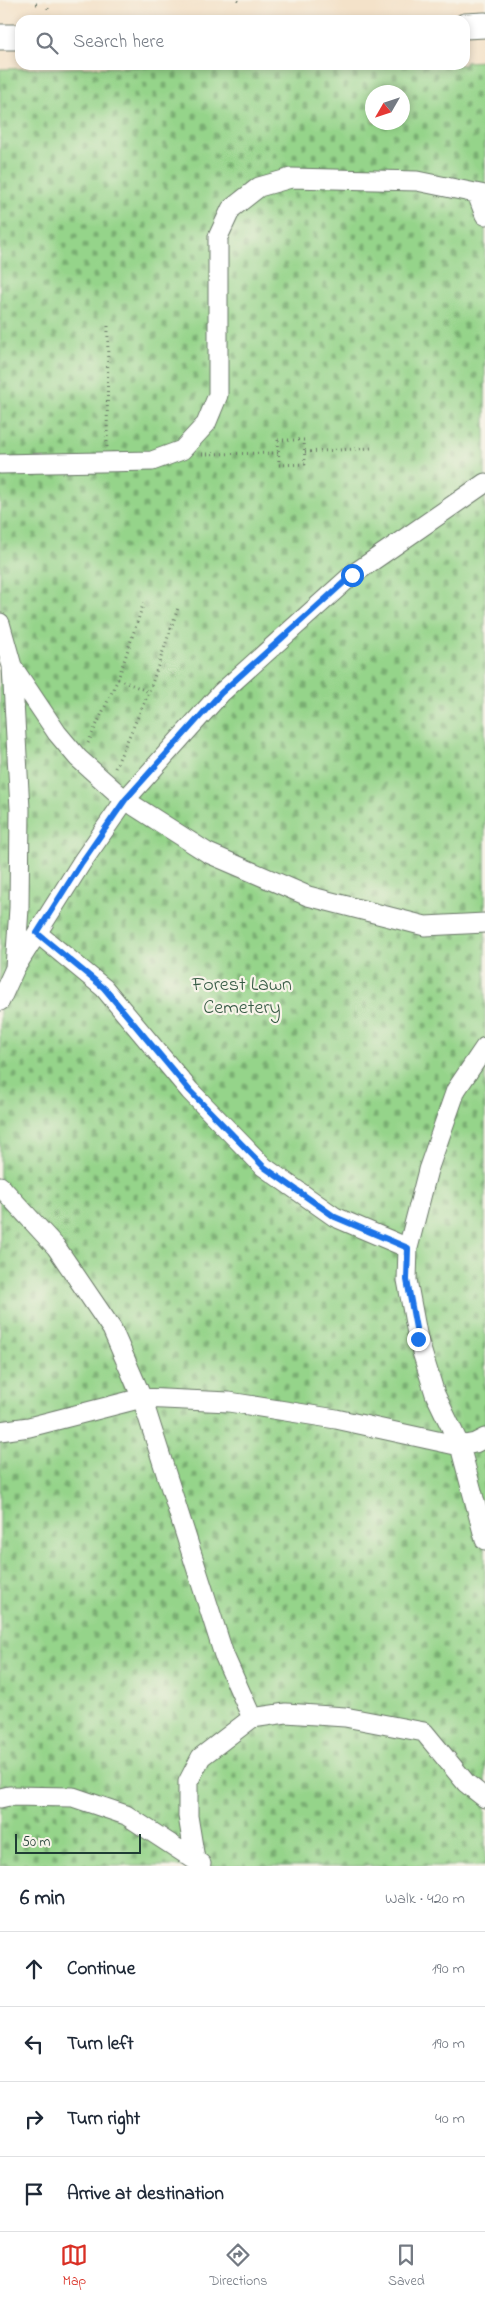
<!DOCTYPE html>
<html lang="en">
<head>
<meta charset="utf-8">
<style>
  :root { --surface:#fff; --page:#f6f6f7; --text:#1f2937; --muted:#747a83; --line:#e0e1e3; --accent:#d93025 }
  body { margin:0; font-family:"Indie Flower",sans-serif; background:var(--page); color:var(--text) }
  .compass { position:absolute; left:365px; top:85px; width:45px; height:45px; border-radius:50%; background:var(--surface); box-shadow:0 2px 8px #0003; rotate:231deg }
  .scale { position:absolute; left:15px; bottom:12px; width:126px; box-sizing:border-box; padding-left:5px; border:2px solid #1f3d34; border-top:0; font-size:14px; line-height:18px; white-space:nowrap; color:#1f3d34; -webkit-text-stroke:4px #f7f3e8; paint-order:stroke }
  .stop { position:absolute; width:15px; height:15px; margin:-11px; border:4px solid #1a73e8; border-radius:50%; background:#fff }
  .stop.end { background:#1a73e8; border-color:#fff; box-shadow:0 1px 5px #0008 }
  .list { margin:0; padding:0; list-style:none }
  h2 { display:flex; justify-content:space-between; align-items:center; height:65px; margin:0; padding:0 20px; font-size:21px }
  h2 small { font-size:16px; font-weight:400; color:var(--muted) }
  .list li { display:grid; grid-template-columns:32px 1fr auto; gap:15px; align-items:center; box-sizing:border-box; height:75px; padding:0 20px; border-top:1px solid var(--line) }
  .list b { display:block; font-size:19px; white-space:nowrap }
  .list em { font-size:16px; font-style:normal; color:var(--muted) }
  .icon { flex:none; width:28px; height:28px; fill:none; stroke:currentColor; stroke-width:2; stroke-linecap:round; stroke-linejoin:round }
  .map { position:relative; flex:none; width:485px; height:1866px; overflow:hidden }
  .search { position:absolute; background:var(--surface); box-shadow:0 2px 8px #0003; left:15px; right:15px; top:15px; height:55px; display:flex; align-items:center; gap:12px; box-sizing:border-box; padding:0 18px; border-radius:15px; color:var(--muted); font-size:19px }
  .sheet { height:365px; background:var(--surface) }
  nav { display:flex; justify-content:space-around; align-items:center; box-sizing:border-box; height:70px; border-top:1px solid var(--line); background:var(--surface); font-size:14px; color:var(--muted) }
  nav a { display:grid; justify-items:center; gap:2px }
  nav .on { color:var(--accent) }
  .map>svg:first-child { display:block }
  .cemetery { fill:url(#cemetery-stones); stroke:#5a885f; fill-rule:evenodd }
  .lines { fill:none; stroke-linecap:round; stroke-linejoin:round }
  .minor-casing { stroke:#6a7768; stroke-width:21 }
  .major-casing { stroke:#6a7768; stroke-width:27 }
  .path { stroke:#6a7768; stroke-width:3; stroke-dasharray:1 4; stroke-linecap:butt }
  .minor { stroke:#fff; stroke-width:19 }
  .major { stroke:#fff; stroke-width:25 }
  .route { stroke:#1a73e8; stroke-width:6 }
  .labels { text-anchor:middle; stroke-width:4.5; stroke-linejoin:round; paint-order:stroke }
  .park-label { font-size:20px; fill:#375b45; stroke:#f7f3e8 }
</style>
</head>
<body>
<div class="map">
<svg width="485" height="1866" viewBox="0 0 485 1866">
  <defs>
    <pattern id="cemetery-stones" width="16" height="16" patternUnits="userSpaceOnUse" patternTransform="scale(1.25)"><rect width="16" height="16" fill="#95d48a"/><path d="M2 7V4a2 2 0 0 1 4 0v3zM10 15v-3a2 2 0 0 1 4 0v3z" fill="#79ad72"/></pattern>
  </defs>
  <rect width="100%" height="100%" fill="#f7f3e8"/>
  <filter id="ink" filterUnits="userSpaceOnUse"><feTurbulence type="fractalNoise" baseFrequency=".02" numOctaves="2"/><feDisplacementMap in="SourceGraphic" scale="10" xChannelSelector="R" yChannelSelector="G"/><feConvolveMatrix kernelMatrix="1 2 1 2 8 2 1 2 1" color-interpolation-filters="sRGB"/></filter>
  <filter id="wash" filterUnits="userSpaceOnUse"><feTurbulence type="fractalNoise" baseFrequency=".0096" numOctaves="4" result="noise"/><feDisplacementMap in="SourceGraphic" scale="20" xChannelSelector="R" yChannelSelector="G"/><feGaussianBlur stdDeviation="1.12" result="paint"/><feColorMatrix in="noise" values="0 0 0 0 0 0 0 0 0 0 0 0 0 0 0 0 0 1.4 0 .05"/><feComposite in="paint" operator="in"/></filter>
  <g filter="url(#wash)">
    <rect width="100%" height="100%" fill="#f4e2c9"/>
    <path class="cemetery" d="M485 61V1866H0V69L254 65H465V62ZM372 92H402V122H372Z"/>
  </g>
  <g filter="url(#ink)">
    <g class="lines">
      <g class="minor-casing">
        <path id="minor" d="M477 194 485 215
          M0 464 152 461 182 450 206 424 218 395V237L231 209 259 187 291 178 417 181 485 195
          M0 623 12 666 20 809 19 908 15 968 0 1001
          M12 666 57 733 78 758 125 800 208 853 308 896 425 926 485 923
          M37 933 104 988 190 1091 264 1167 335 1217 408 1248
          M15 968 82 862 125 800 221 693 352 575 485 483
          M0 1186 56 1247 112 1329 142 1398 224 1655 252 1718
          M0 1431 29 1427 142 1398 229 1402 336 1419 460 1446
          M485 1438 475 1443 460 1446 485 1540
          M460 1446 435 1394 418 1339 407 1280 408 1248 428 1170 456 1090 485 1047
          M0 1798 9 1796 73 1797 126 1815 201 1864
          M195 1859 188 1816V1782L201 1757 252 1718 286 1713 345 1717 424 1732 466 1783 485 1798"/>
      </g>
      <g class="major-casing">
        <path id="major" d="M465 26 485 25
          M0 37H20"/>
      </g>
      <path class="path" d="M238 0V3
        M36 4H40
        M48 8V11
        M49 66V65
        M278 440H304L305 464 279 465Z
        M107 447 108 325
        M305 452 372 448
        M202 454 279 453
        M118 679 149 692
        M88 743 118 679 144 602
        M115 768 149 692 178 608"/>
      <use href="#minor" class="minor"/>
      <use href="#major" class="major"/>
    </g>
  </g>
  <g class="lines" filter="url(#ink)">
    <path class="route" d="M352 575 221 693 125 800 82 862 37 933 104 988 190 1091 264 1167 335 1217 408 1248 407 1280 418 1339"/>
  </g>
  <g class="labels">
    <g class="park-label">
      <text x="242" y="990">Forest Lawn<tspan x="242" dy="23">Cemetery</tspan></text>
    </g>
  </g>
</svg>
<svg class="compass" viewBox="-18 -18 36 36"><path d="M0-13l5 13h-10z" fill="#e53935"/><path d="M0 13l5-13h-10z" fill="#747a83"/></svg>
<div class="scale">50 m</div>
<div class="stop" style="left:352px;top:575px"></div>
<div class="stop end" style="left:418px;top:1339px"></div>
<div class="search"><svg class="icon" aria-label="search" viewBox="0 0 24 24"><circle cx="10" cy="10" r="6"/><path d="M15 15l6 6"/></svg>Search here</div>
</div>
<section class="sheet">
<h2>6 min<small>Walk · 420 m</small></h2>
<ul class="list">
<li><svg class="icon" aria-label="ahead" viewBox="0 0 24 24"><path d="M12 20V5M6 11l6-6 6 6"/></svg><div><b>Continue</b></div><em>190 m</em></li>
<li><svg class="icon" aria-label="left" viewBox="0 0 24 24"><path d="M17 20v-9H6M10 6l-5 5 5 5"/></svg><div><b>Turn left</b></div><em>190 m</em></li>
<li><svg class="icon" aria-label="right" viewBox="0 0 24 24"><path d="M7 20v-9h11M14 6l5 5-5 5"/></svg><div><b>Turn right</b></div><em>40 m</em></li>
<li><svg class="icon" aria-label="arrive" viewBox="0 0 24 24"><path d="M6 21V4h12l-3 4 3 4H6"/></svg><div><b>Arrive at destination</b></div></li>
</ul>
</section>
<nav>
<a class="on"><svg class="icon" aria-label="map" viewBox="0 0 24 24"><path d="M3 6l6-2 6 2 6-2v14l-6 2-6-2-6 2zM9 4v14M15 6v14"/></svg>Map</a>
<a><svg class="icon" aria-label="directions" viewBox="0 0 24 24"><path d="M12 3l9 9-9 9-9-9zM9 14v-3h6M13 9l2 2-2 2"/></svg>Directions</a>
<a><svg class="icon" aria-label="saved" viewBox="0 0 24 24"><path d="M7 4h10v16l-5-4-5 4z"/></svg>Saved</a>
</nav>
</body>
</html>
